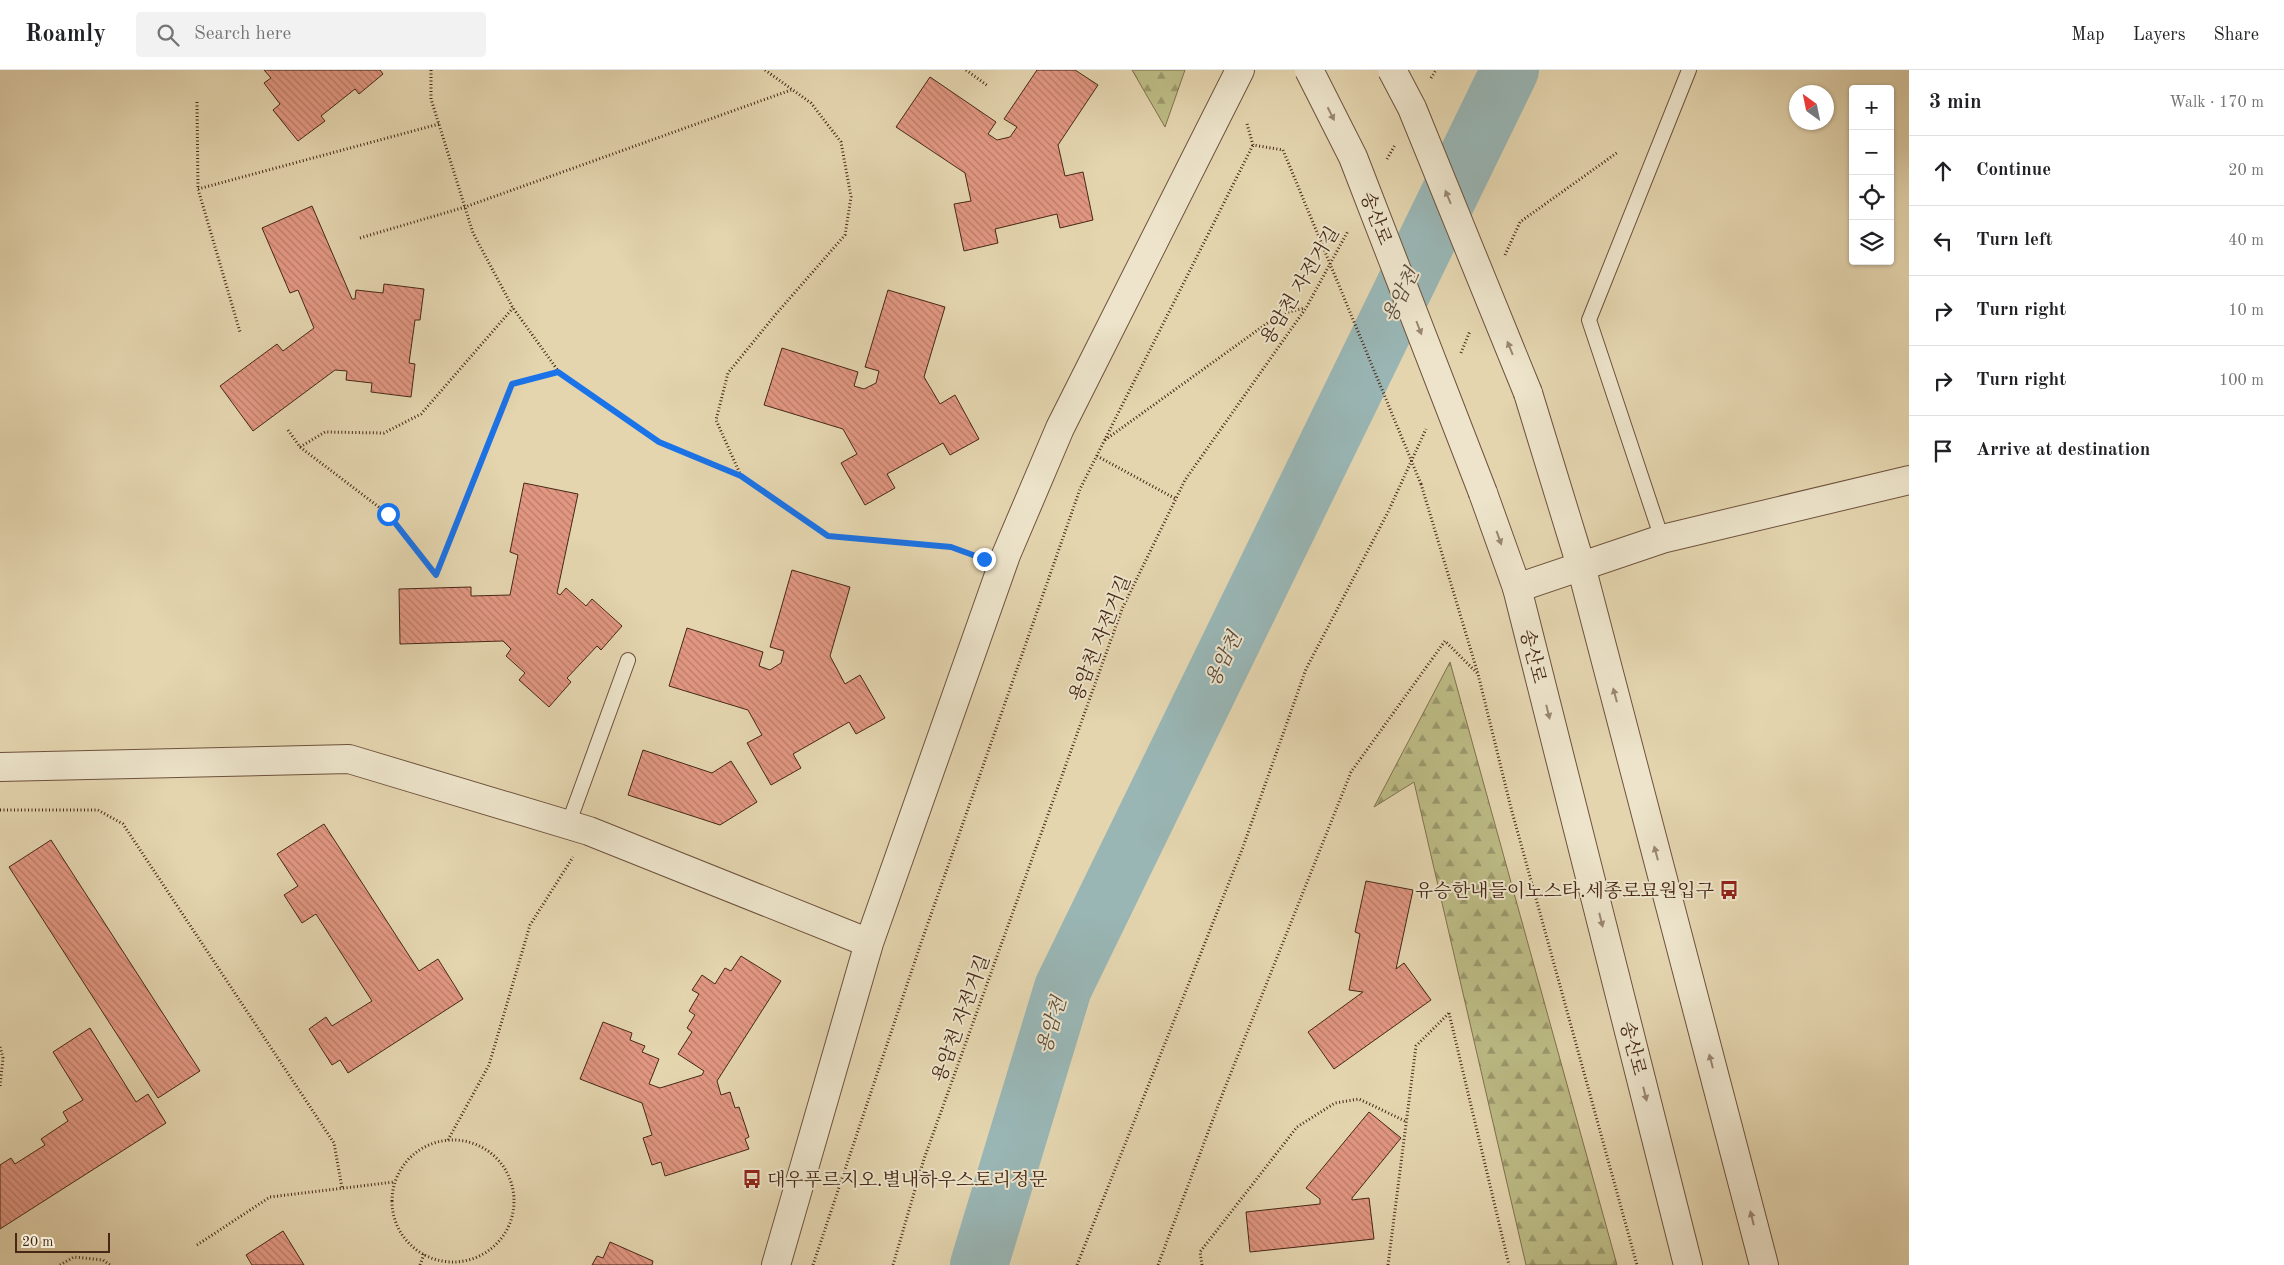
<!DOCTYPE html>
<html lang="en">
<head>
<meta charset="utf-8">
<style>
  :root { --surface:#fff; --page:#f2f2f2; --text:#202124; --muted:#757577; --line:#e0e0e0 }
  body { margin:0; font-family:"Old Standard TT","Noto Serif KR",serif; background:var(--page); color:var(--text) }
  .controls { position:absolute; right:15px; top:15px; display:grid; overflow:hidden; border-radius:5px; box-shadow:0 1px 4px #0004 }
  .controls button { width:45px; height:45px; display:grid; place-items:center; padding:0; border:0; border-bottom:1px solid var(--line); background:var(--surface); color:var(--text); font:25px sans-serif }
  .compass { position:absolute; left:1789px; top:15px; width:45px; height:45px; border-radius:50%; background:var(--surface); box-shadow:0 1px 4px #0004; rotate:327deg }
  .scale { position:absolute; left:15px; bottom:12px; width:95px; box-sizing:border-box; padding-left:5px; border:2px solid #462715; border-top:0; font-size:14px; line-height:18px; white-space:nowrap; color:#462715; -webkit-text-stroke:4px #ede4cb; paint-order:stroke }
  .stop { position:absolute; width:15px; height:15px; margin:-11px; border:4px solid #1a73e8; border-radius:50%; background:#fff }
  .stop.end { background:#1a73e8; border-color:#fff; box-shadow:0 1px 5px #0008 }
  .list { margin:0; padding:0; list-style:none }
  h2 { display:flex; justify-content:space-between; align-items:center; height:65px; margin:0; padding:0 20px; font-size:21px }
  h2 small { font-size:16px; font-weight:400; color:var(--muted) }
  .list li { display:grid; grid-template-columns:32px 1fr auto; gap:15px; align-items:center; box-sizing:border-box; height:70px; padding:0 20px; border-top:1px solid var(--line) }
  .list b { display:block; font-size:19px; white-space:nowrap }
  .list em { font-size:16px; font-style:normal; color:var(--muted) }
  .icon { flex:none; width:28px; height:28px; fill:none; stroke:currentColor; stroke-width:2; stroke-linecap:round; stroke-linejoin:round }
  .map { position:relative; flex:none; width:1909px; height:1195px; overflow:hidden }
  header { display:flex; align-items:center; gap:30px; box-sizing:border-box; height:70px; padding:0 25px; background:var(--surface); border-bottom:1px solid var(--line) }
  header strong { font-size:24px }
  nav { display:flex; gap:28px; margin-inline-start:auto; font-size:18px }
  .search { width:350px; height:45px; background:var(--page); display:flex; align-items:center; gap:12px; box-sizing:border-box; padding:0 18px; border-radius:5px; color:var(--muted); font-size:19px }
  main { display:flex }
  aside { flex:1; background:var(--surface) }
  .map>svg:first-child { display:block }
  .forest { fill:url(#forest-firs); stroke:#81714d }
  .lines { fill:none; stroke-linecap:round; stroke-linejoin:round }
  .river { stroke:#99b6b5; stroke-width:58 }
  .building { fill:url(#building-back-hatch); stroke:#462715 }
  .service-casing { stroke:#6e523c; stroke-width:16 }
  .minor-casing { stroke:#6e523c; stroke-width:30 }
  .tertiary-casing { stroke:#6e523c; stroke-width:30 }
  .path { stroke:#462715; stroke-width:3; stroke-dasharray:1 2.5; stroke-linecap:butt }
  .service { stroke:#ede4cb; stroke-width:14 }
  .minor { stroke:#ede4cb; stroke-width:28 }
  .tertiary { stroke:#ede4cb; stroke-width:28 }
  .tertiary-bridge-casing { stroke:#6e523c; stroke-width:30; stroke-linecap:butt }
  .path-bridge { stroke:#462715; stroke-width:3; stroke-dasharray:1 2.5; stroke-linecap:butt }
  .tertiary-bridge { stroke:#ede4cb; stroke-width:28 }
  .oneway { fill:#9a8670 }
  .route { stroke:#1a73e8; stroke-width:6 }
  .labels { text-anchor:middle; stroke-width:4; stroke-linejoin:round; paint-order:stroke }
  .street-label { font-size:19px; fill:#462715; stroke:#ede4cb }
  .poi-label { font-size:19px; fill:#462715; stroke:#ede4cb; text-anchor:end }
  .water-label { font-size:20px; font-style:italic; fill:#5b4b3d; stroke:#ede4cb }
</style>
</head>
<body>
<header>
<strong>Roamly</strong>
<div class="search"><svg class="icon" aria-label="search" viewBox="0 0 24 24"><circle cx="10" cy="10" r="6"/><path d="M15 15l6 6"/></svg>Search here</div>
<nav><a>Map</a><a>Layers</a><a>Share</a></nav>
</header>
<main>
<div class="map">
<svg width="1909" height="1195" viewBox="0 0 1909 1195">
  <defs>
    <pattern id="forest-firs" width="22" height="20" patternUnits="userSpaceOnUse" patternTransform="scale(1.25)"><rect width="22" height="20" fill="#bcbb85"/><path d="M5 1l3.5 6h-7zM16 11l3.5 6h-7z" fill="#9b986c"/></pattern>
    <pattern id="building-back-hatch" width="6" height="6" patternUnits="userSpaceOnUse" patternTransform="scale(1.25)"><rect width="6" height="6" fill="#e29782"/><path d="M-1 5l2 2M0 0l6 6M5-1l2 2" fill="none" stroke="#b97b69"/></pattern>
  </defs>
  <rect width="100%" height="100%" fill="#e4d5af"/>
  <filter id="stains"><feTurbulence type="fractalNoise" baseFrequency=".004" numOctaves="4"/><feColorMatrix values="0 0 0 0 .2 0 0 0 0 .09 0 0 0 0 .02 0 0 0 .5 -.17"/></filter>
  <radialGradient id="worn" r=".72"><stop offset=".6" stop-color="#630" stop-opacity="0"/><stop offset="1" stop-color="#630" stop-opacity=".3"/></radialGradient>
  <path class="forest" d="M1132 0H1185L1165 57Z
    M1450 592 1617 1195H1526L1414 712 1374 737Z"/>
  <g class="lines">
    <path class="river" d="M979 1195 1063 918 1510 0"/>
  </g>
  <path class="building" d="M264 0H380L383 4 359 24 355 19 321 46 325 51 298 71 273 40 280 34 264 13 271 8Z
    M1037 0H1075L1098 15 1058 75 1065 106 1083 102 1093 150 1060 158 1057 144 995 159 998 173 964 181 954 134 971 131 965 103 896 57 930 7 996 52 988 64 997 70 1010 67 1017 57 1004 49Z
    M312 136 352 229H355L356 220 383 223 384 214 424 219 420 250H415L409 293 415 294 411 327 371 322 372 313 346 310 347 301 335 300 253 361 220 316 277 274 283 281 314 258 298 220 290 223 262 158Z
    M888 220 945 237 924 307 940 334 955 325 979 369 950 385 943 373 887 404 895 418 865 435 841 393 857 384 843 359 764 335 782 278 858 302 854 316 864 319 876 313 879 301 865 297Z
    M524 413 578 424 557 523 560 525 566 518 586 536 592 529 622 556 601 580 597 576 567 608 571 612 549 637 519 610 525 603 506 586 511 579 503 571 400 574 399 519 471 517V526L510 525 518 485 510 482Z
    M792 500 850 517 830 586 845 614 860 605 885 648 856 664 849 652 793 684 801 698 771 715 747 673 762 665 748 640 669 616 687 558 763 582 759 596 770 600 781 593 784 581 770 577Z
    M643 680 712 703 731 691 757 732 720 755 628 725Z
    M324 754 419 901 438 889 463 929 348 1003 340 990 332 995 309 959 326 947 332 956 372 931 316 844 302 853 284 825 298 816 277 784Z
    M51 770 200 1001 158 1028 9 797Z
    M1366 811 1413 820 1396 899 1404 893 1431 930 1334 999 1308 962 1363 922 1349 920 1360 864 1355 862Z
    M741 886 781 911 717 1011 721 1025 730 1022 735 1038 739 1037 749 1067 745 1069 749 1079 665 1106 661 1092 652 1095 643 1068 652 1065 642 1033 580 1009 603 952 632 963 630 970 645 976 642 982 659 989 649 1014 660 1018 702 1005 704 1001 678 984 692 962 687 958 695 945 689 941 699 924 692 920 702 905 715 914 725 898 731 901Z
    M90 958 136 1032 148 1024 166 1053 0 1159V1095L11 1088 15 1094 45 1075 41 1069 68 1051 63 1042 83 1030 53 982Z
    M1369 1042 1401 1068 1352 1128V1130L1369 1128 1374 1169 1250 1182 1246 1142 1320 1134V1129L1306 1118Z
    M283 1161 304 1195H252L246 1185Z
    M610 1172 653 1191 652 1195H592L597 1186 603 1188Z"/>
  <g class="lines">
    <g class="service-casing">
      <path id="service" d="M1662 469 1589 250 1689 0
        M568 755 628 590"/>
    </g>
    <g class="minor-casing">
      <path id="minor" d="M1517 518 1662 469 1909 410
        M0 697 349 689 589 761 869 873
        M776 1195 869 873 1006 485 1060 358 1240 0"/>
    </g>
    <g class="tertiary-casing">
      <path id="tertiary" d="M1528 323 1581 496 1764 1195
        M1483 423 1517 518 1688 1195"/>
    </g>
    <path class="path" d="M431 0V29L473 163 513 238 559 302 659 372 740 406
      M765 0 811 33 841 72 851 127 845 165 776 244 728 303 716 350 741 406 828 466 951 477 974 485
      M966 0 988 16
      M1431 8 1436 0
      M197 32 198 119 240 262
      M1247 54 1253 75 1283 80
      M1387 89 1395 75
      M198 119 439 54
      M360 168 465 137 791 20
      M1505 185 1520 152 1618 82
      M1461 283 1470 261
      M288 360 300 377 388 444 436 505 512 314 559 302
      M1105 370 1280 244 1305 238
      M300 377 325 362 384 363 421 344 513 238
      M1097 386 1176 429
      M1421 414 1478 604 1511 738 1637 1195
      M0 740H98L123 754 334 1073 342 1118
      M1449 943 1509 1195
      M0 977 3 988 0 1016
      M448 1070 489 995 530 855 573 787
      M392 1131a61 61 0 1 1 122 0a61 61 0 1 1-122 0Z
      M197 1175 270 1127 394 1112
      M60 1195 74 1187 103 1190 110 1195
      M420 1195 424 1184
      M813 1195 921 873 1080 419 1253 75
      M893 1195 924 1089 1122 539 1185 410 1306 238 1348 161
      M1077 1195 1243 777 1306 599 1388 442 1426 359
      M1158 1195 1224 1020 1351 702 1445 571 1477 603
      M1202 1195 1200 1182 1297 1057 1335 1033 1359 1029 1407 1052
      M1388 1195 1416 976 1449 943"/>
    <use href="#service" class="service"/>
    <use href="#minor" class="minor"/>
    <use href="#tertiary" class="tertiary"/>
    <g class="tertiary-bridge-casing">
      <path id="tertiary-bridge" d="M1309 0 1353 87 1483 423
        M1392 0 1412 38 1528 323"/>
    </g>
    <path class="path-bridge" d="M1283 80 1421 414"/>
    <use href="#tertiary-bridge" class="tertiary-bridge"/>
  </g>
  <defs><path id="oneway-solid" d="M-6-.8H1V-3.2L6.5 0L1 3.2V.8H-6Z" transform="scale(1.25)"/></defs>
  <g class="oneway">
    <use href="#oneway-solid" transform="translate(1331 44) rotate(63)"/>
    <use href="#oneway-solid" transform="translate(1448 127) rotate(-112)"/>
    <use href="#oneway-solid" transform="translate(1419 258) rotate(69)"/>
    <use href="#oneway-solid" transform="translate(1510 278) rotate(-112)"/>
    <use href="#oneway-solid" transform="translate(1499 468) rotate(70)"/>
    <use href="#oneway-solid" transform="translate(1615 625) rotate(-105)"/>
    <use href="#oneway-solid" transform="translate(1548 642) rotate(76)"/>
    <use href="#oneway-solid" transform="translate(1656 783) rotate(-105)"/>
    <use href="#oneway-solid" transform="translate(1601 850) rotate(76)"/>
    <use href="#oneway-solid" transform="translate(1711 991) rotate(-105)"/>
    <use href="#oneway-solid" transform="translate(1645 1024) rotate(76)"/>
    <use href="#oneway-solid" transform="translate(1752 1148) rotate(-104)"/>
  </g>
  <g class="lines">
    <path class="route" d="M388 444 436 505 512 314 558 302 659 372 741 406 828 466 951 477 984 489"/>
  </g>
  <defs>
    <g id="bus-bare" transform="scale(1.5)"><path d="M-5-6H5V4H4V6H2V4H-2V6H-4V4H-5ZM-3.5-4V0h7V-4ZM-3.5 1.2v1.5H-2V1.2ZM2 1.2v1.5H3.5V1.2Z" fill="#8f2418" stroke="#ede4cb" stroke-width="2.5" paint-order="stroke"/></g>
  </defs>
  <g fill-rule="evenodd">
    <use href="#bus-bare" x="1729" y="820"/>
    <use href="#bus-bare" x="752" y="1109"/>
  </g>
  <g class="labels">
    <g class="street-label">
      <text transform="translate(1377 148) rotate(69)" y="7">송산로</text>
      <text transform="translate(1299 215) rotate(-59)" y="7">용암천 자전거길</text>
      <text transform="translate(1099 568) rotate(-68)" y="7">용암천 자전거길</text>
      <text transform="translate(1534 586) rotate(76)" y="7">송산로</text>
      <text transform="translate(960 948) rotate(-70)" y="7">용암천 자전거길</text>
      <text transform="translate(1634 978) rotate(76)" y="7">송산로</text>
    </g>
    <g class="poi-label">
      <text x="1714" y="827">유승한내들이노스타.세종로묘원입구</text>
      <text x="767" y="1116" text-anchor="start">대우푸르지오.별내하우스토리정문</text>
    </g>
    <g class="water-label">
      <text transform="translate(1400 225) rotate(-64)" y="7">용암천</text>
      <text transform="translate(1223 589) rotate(-64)" y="7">용암천</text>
      <text transform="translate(1051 955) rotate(-73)" y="7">용암천</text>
    </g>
  </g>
  <rect width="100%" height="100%" filter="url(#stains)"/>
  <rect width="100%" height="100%" fill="url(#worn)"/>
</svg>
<div class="controls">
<button>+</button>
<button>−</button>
<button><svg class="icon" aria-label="locate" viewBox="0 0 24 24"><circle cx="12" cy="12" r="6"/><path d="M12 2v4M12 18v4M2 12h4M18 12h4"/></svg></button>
<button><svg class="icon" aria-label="layers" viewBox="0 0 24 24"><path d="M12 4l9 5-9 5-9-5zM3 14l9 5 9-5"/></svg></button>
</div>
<svg class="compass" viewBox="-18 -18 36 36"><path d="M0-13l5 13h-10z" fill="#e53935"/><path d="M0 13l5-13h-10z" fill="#757577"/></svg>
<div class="scale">20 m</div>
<div class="stop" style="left:388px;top:444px"></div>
<div class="stop end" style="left:984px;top:489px"></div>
</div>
<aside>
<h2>3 min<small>Walk · 170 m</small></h2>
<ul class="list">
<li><svg class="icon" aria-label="ahead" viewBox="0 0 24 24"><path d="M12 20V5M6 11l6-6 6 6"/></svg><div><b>Continue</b></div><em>20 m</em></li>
<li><svg class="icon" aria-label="left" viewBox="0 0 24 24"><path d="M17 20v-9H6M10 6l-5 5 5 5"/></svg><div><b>Turn left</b></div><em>40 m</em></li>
<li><svg class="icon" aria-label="right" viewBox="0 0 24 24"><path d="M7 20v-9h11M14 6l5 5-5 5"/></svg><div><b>Turn right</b></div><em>10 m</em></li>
<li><svg class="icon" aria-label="right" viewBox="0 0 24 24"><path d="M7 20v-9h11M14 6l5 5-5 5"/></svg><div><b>Turn right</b></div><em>100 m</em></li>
<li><svg class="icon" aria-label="arrive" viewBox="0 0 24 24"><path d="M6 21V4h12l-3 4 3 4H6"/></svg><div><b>Arrive at destination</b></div></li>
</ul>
</aside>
</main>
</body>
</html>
